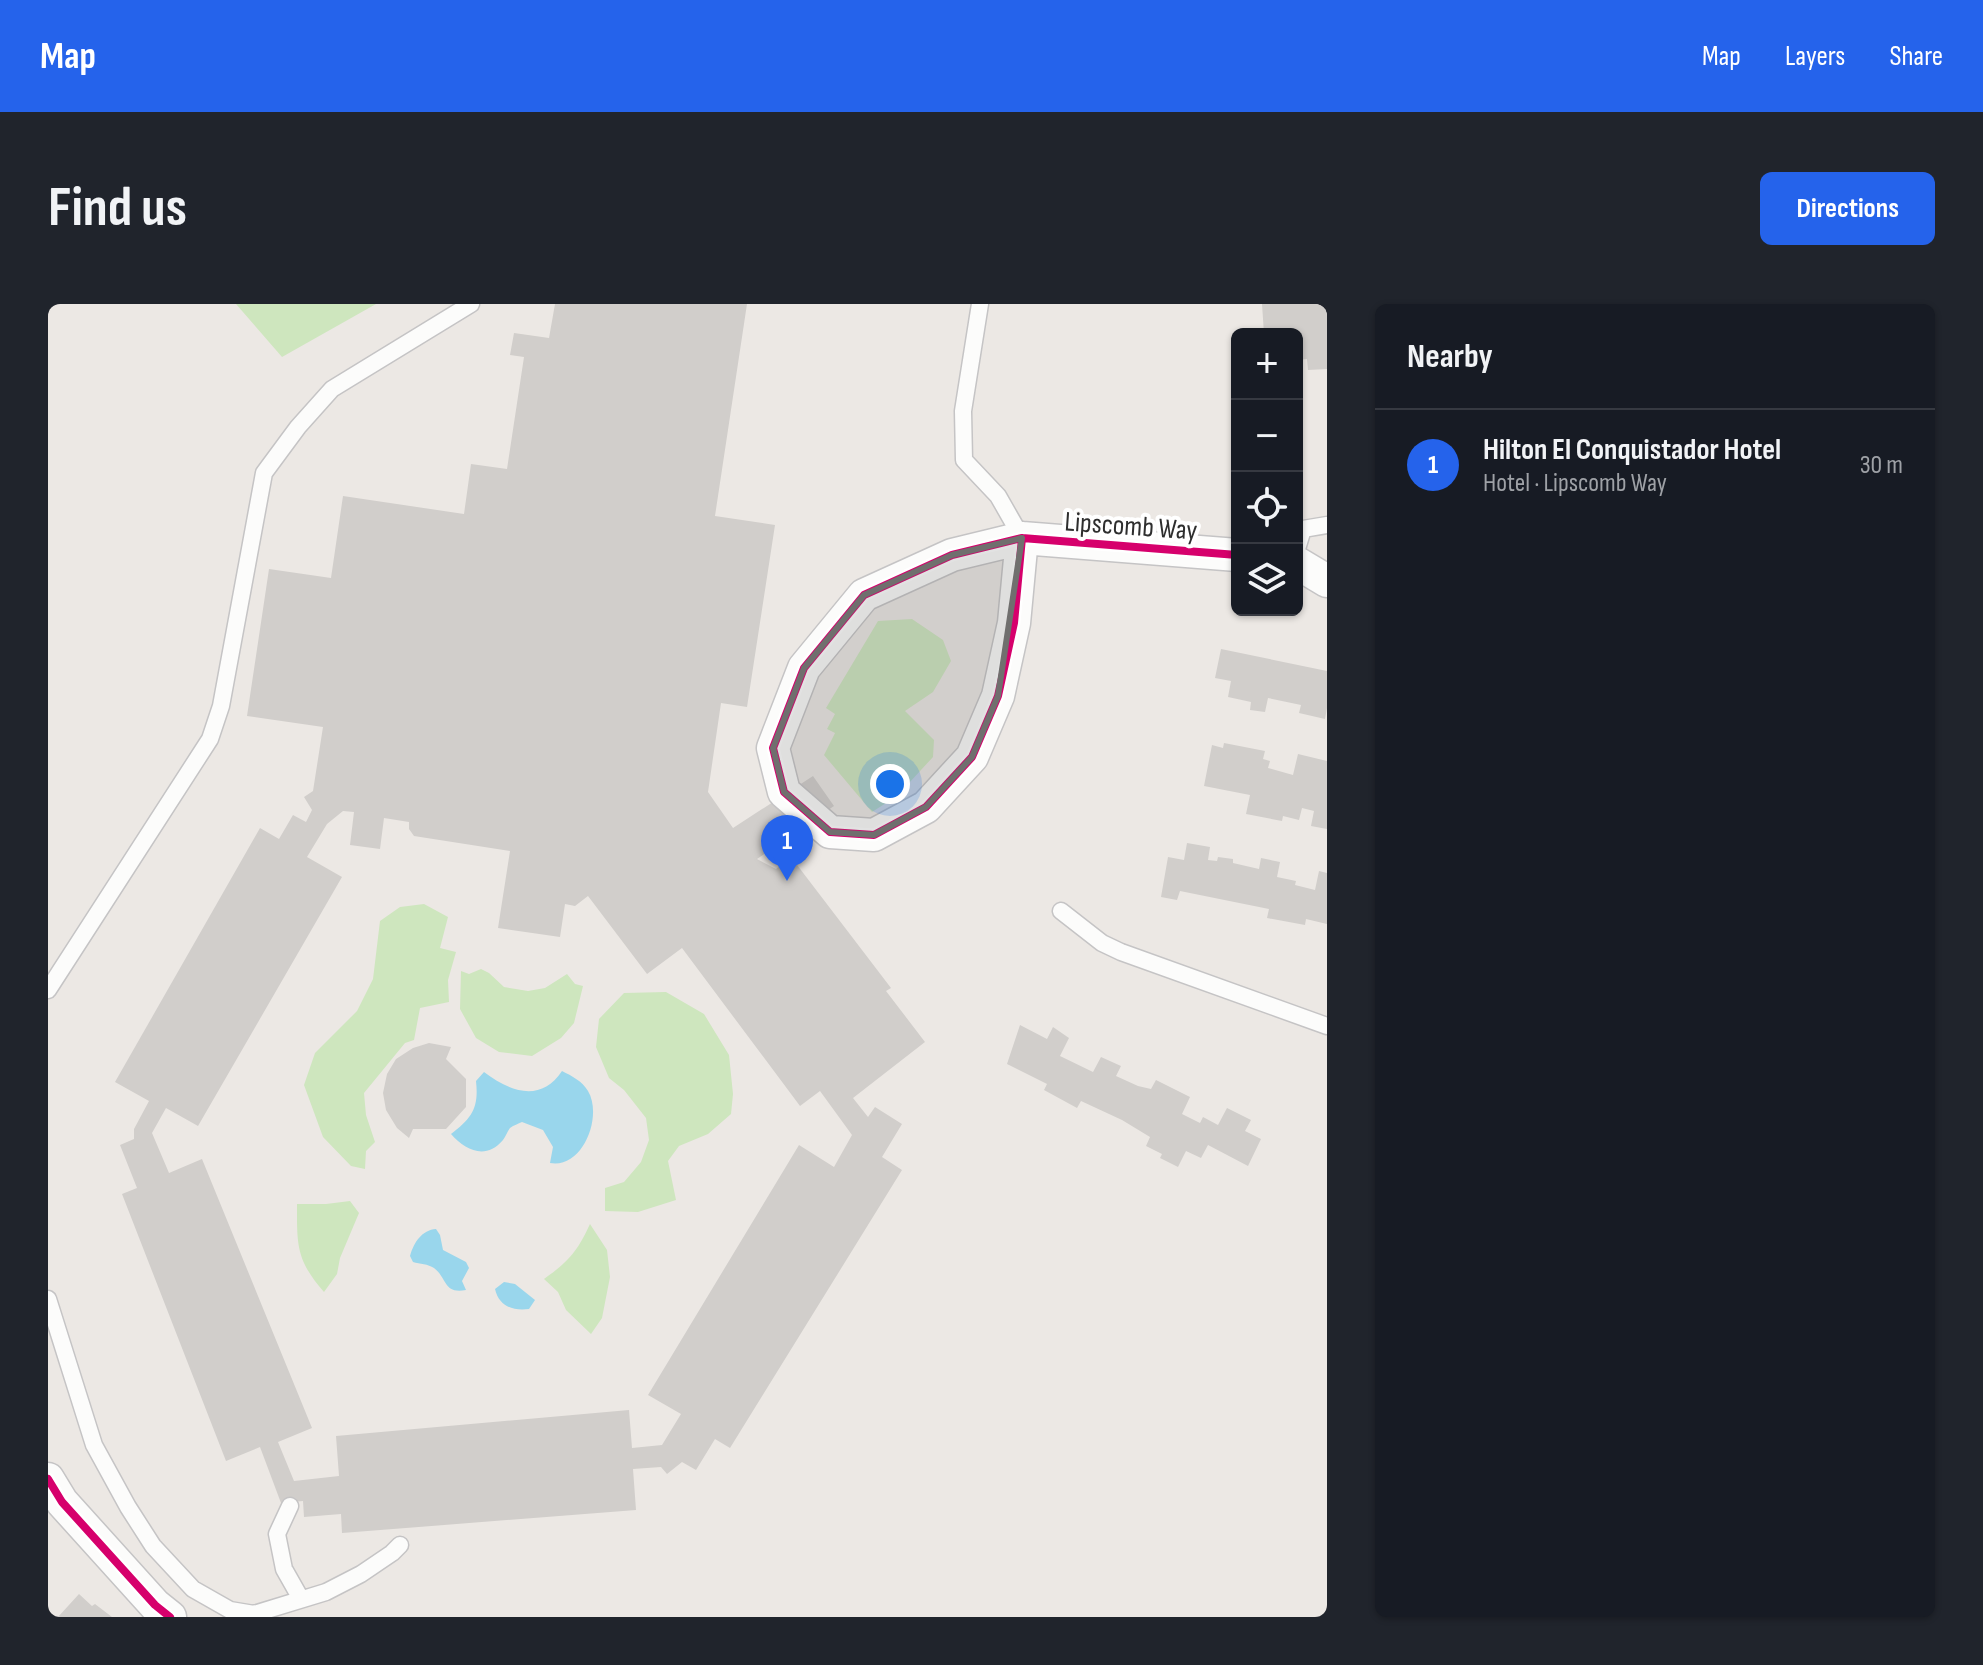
<!DOCTYPE html>
<html lang="en">
<head>
<meta charset="utf-8">
<style>
  :root { --surface:#171b24; --page:#20242c; --text:#f1f3f6; --muted:#9ea1a6; --line:#363941; --accent:#2563eb }
  body { margin:0; font-family:"Sofia Sans Condensed",sans-serif; background:var(--page); color:var(--text) }
  .controls { position:absolute; right:24px; top:24px; display:grid; overflow:hidden; border-radius:12px; box-shadow:0 2px 6px #0004 }
  .controls button { width:72px; height:72px; display:grid; place-items:center; padding:0; border:0; border-bottom:2px solid var(--line); background:var(--surface); color:var(--text); font:40px sans-serif }
  .you { position:absolute; left:842px; top:480px; width:28px; height:28px; margin:-20px; border:6px solid #fff; border-radius:50%; background:#1a73e8; box-shadow:0 0 0 12px #1a73e833 }
  .badge { display:grid; place-items:center; width:52px; height:52px; border-radius:50%; background:var(--accent); color:#fff; font-size:26px; font-weight:700 }
  .pin { position:absolute; translate:-50% -66px; filter:drop-shadow(0 2px 4px #0008) }
  .pin::after { content:''; position:absolute; top:42px; width:28px; height:24px; background:inherit; clip-path:polygon(0 0,100% 0,50% 100%) }
  .list { margin:0; padding:0; list-style:none }
  h2 { display:flex; justify-content:space-between; align-items:center; height:104px; margin:0; padding:0 32px; font-size:34px }
  h2 small { font-size:26px; font-weight:400; color:var(--muted) }
  .list li { display:grid; grid-template-columns:52px 1fr auto; gap:24px; align-items:center; box-sizing:border-box; height:112px; padding:0 32px; border-top:2px solid var(--line) }
  .list b { display:block; font-size:30px; white-space:nowrap }
  .list p { margin:0; font-size:26px; white-space:nowrap; color:var(--muted) }
  .list em { font-size:26px; font-style:normal; color:var(--muted) }
  .icon { flex:none; width:44px; height:44px; fill:none; stroke:currentColor; stroke-width:2; stroke-linecap:round; stroke-linejoin:round }
  .map { position:relative; flex:none; width:1279px; height:1313px; overflow:hidden; border-radius:12px }
  header { display:flex; align-items:center; gap:48px; box-sizing:border-box; height:112px; padding:0 40px; background:var(--accent); color:#fff }
  header strong { font-size:38px }
  nav { display:flex; gap:44px; margin-inline-start:auto; font-size:28px }
  .intro { display:flex; align-items:center; justify-content:space-between; box-sizing:border-box; height:192px; padding:0 48px }
  h1 { margin:0; font-size:56px }
  .button { padding:20px 36px; border-radius:12px; background:var(--accent); color:#fff; font-size:28px; font-weight:700 }
  main { display:flex; gap:48px; padding:0 48px }
  aside { flex:1; background:var(--surface); border-radius:12px; box-shadow:0 2px 6px #0004 }
  .map>svg:first-child { display:block }
  .green { fill:#cee6be }
  .water { fill:#99d6ec }
  .building { fill:#d1cecb; fill-rule:evenodd }
  .lines { fill:none; stroke-linecap:round; stroke-linejoin:round }
  .lane-casing { stroke:#c5c4c5; stroke-width:19 }
  .street-casing { stroke:#c5c4c5; stroke-width:35 }
  .lane { stroke:#fcfcfb; stroke-width:16 }
  .street { stroke:#fcfcfb; stroke-width:32 }
  .cycleway-casing { stroke:#fff; stroke-width:13 }
  .cycleway { stroke:#d6006c; stroke-width:8 }
  .marked { fill:#706f6e; fill-opacity:0.2; stroke:#706f6e; stroke-width:6; stroke-linejoin:round }
  .labels { text-anchor:middle; stroke-width:8; stroke-linejoin:round; paint-order:stroke }
  .street-label { font-size:28px; fill:#2e2e2e; stroke:#fff }
</style>
</head>
<body>
<header>
<strong>Map</strong>
<nav><a>Map</a><a>Layers</a><a>Share</a></nav>
</header>
<div class="intro"><h1>Find us</h1><a class="button">Directions</a></div>
<main>
<div class="map">
<svg width="1279" height="1313" viewBox="0 0 1279 1313">
  <rect width="100%" height="100%" fill="#ece8e4"/>
  <path class="green" d="M188 0H328L234 53Z
    M864 315 895 336 903 357 885 388 857 407 886 436 885 453 849 492 824 508 776 451 787 429 779 425 787 410 778 404 830 317Z
    M376 600 400 613 392 644 408 648 400 676 401 698 372 704 366 736 357 739 316 789 318 811 327 838 318 847 317 865 303 862 275 833 256 781 267 749 309 707 325 675 332 617 352 603Z
    M433 665 441 669 456 683 480 687 497 684 519 670 527 680 535 682 526 719 513 734 484 752 451 748 428 734 412 705 413 667 421 670Z
    M618 688 656 710 681 751 685 790 683 810 660 830 631 842 620 857 628 896 590 908 557 907V884L576 878 593 858 601 836 598 814 576 786 561 774 548 743 551 715 576 689Z
    M302 897 311 909 292 954 289 970 276 988C248 956 249 941 249 900H278Z
    M542 920 559 946 562 973 554 1014 543 1030 518 1006 510 988 496 975C521 957 529 948 542 920Z"/>
  <path class="water" d="M514 767C524 772 534 777 540 787 555 812 535 865 502 859L505 843 495 826 474 818C470 820 466 821 462 824 459 828 458 832 455 836 438 856 418 847 403 830 424 814 431 804 428 777L436 768C462 788 493 799 514 767Z
    M388 925 392 931 395 946 418 958 421 964 414 977 418 986C395 990 400 975 386 964 380 960 372 960 365 958L362 952C366 938 374 926 388 925Z
    M456 978 467 980 487 996 481 1005C464 1007 451 1002 447 985Z"/>
  <path class="building" d="M507 0H699L667 212 727 221 699 403 673 399 660 488 685 524 765 472 786 502 709 555 728 565 743 553 843 684 838 687 877 738 805 794 820 813 827 803 854 820 834 853 854 866 682 1144 667 1135 648 1166 634 1158 619 1170 613 1163 585 1165 588 1206 294 1229 293 1210 256 1213 255 1197 233 1199 212 1143 178 1157 74 890 89 884 72 841 86 835V825L101 797 67 778 212 524 231 535 245 511 258 518 264 506 256 493 265 487 275 423 199 412 221 265 283 274 295 192 416 210 423 160 459 165 476 53 462 51 466 29 501 34ZM295 507 306 508 302 541 332 545 336 514 361 518V525L366 532 462 547 450 624 512 633 517 600 527 602 540 592 599 670 634 644 752 802 772 787 804 831 786 863 751 841 600 1091 633 1110 614 1141 584 1144 581 1106 288 1132 291 1172 246 1177 230 1138 264 1124 154 855 121 869 104 829 118 804 150 822 294 573 259 553 279 520Z
    M1214 0H1279V65L1260 66 1259 55 1249 56V30H1216Z
    M1173 345 1279 367V404L1277 415 1251 409 1253 401 1220 394 1217 408 1202 406 1203 398 1180 393 1183 377 1167 374Z
    M1176 439 1217 447 1215 455 1222 457 1220 464 1245 471 1250 450 1279 457V525L1263 522 1266 507 1254 504 1251 516 1235 512 1234 517 1198 510 1202 491 1156 482 1164 441 1175 444Z
    M1139 539 1162 543 1160 556 1169 557 1170 553 1185 555V559L1211 565 1213 554 1232 558 1229 573 1248 577 1247 581 1267 586 1271 567 1279 569V620L1258 615 1257 621 1219 614 1221 605 1132 587 1129 596 1113 593 1120 553 1136 556Z
    M972 721 999 735 1005 723 1021 734 1012 752 1045 768 1053 753 1073 762 1068 772 1090 782 1103 785 1108 776 1142 793 1134 810 1152 819 1155 813 1170 821 1179 804 1203 816 1197 827 1213 835 1200 862 1160 841 1153 854 1138 847 1130 863 1112 854 1114 850 1098 842 1102 833 1074 816 1033 797 1029 804 996 786 999 780 959 760Z
    M381 739 403 743 398 755 418 775V803L398 825H365L361 834 349 824 338 806 335 789 339 770 348 755 365 744Z
    M31 1290 44 1302 47 1300 64 1313H10Z"/>
  <g class="lines">
    <g class="lane-casing">
      <path id="lane" d="M932 0 915 107 916 156 950 192 974 234
        M1249 245 1255 225 1279 221
        M1013 607 1054 639 1073 648 1279 722
        M0 686 162 435 173 402 216 169 250 123 284 85 423 0
        M0 995 46 1141 80 1203 105 1242 145 1285 182 1306 206 1310 278 1288 313 1270 344 1249 352 1241
        M242 1202 229 1230 236 1265 253 1295"/>
    </g>
    <g class="street-casing">
      <path id="street" d="M974 234 966 319 950 392 924 453 878 503 826 531 782 528 736 488 725 444 756 364 816 291 904 251 974 234 1189 251
        M1249 259 1279 277
        M0 1175 14 1198 107 1301 122 1313"/>
    </g>
    <use href="#lane" class="lane"/>
    <use href="#street" class="street"/>
    <g class="cycleway-casing">
      <path id="cycleway" d="M974 234 966 319 950 392 924 453 878 503 826 531 782 528 736 488 725 444 756 364 816 291 904 251 974 234 1189 251
        M0 1175 14 1198 107 1301 122 1313"/>
    </g>
    <use href="#cycleway" class="cycleway"/>
  </g>
  <path class="marked" d="M974 234 950 392 924 453 878 503 826 531 782 528 736 488 725 444 756 364 816 291 904 251Z"/>
  <g class="labels">
    <g class="street-label">
      <text transform="translate(1083 221) rotate(4)" y="10">Lipscomb Way</text>
    </g>
  </g>
</svg>
<div class="controls">
<button>+</button>
<button>−</button>
<button><svg class="icon" aria-label="locate" viewBox="0 0 24 24"><circle cx="12" cy="12" r="6"/><path d="M12 2v4M12 18v4M2 12h4M18 12h4"/></svg></button>
<button><svg class="icon" aria-label="layers" viewBox="0 0 24 24"><path d="M12 4l9 5-9 5-9-5zM3 14l9 5 9-5"/></svg></button>
</div>
<div class="you"></div>
<div class="pin badge" style="left:739px;top:577px">1</div>
</div>
<aside>
<h2>Nearby<small></small></h2>
<ul class="list">
<li><span class="badge">1</span><div><b>Hilton El Conquistador Hotel</b><p>Hotel · Lipscomb Way</p></div><em>30 m</em></li>
</ul>
</aside>
</main>
</body>
</html>
